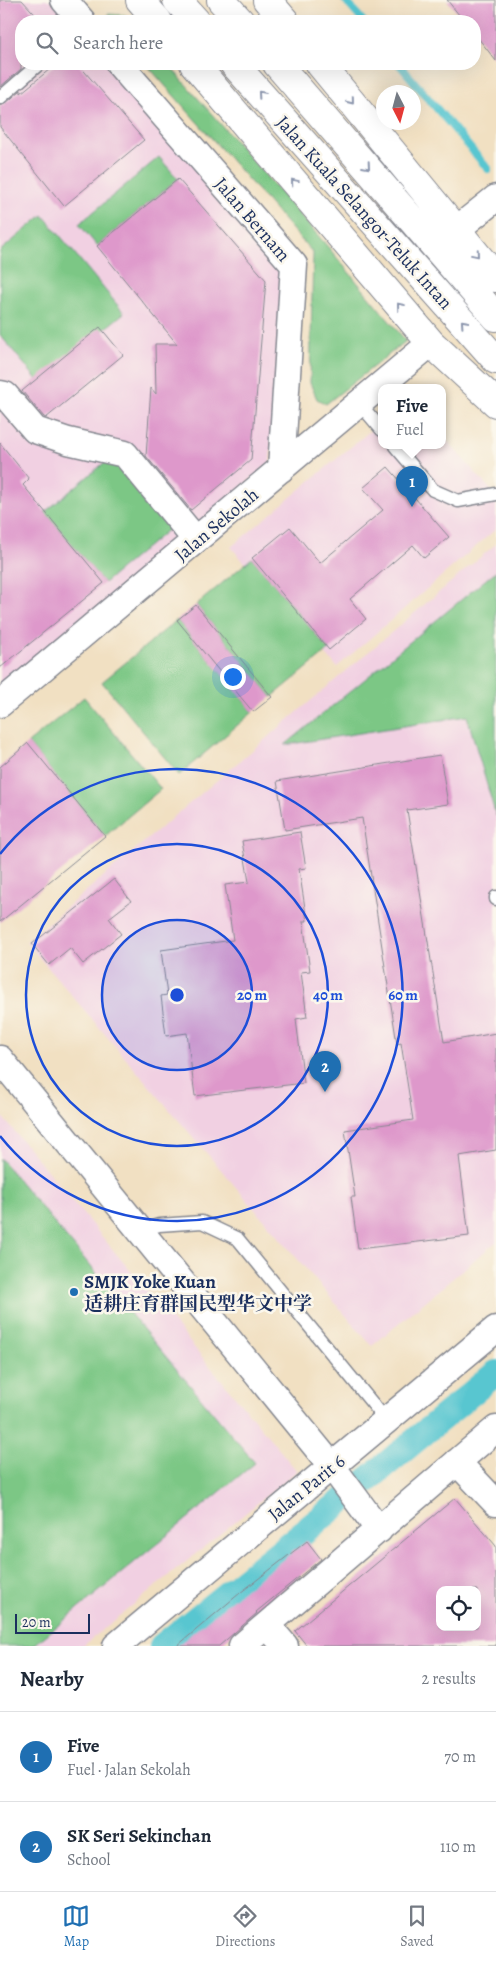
<!DOCTYPE html>
<html lang="en">
<head>
<meta charset="utf-8">
<style>
  :root { --surface:#fff; --page:#f2f2f3; --text:#1f2937; --muted:#747a83; --line:#e0e1e3; --accent:#1f6fb2 }
  body { margin:0; font-family:Alegreya,"Noto Serif SC",serif; background:var(--page); color:var(--text) }
  .controls { position:absolute; right:15px; bottom:15px; display:grid; overflow:hidden; border-radius:10px; box-shadow:0 5px 20px #0002 }
  .controls button { width:45px; height:45px; display:grid; place-items:center; padding:0; border:0; border-bottom:1px solid var(--line); background:var(--surface); color:var(--text); font:25px sans-serif }
  .compass { position:absolute; left:376px; top:85px; width:45px; height:45px; border-radius:50%; background:var(--surface); box-shadow:0 5px 20px #0002; rotate:174deg }
  .scale { position:absolute; left:15px; bottom:12px; width:75px; box-sizing:border-box; padding-left:5px; border:2px solid #1b2f5e; border-top:0; font-size:14px; line-height:18px; white-space:nowrap; color:#1b2f5e; -webkit-text-stroke:4px #fbf7ec; paint-order:stroke }
  .you { position:absolute; left:232px; top:676px; width:18px; height:18px; margin:-12px; border:4px solid #fff; border-radius:50%; background:#1a73e8; box-shadow:0 0 0 8px #1a73e833 }
  .badge { display:grid; place-items:center; width:32px; height:32px; border-radius:50%; background:var(--accent); color:#fff; font-size:16px; font-weight:700 }
  .pin { position:absolute; translate:-50% -41px; filter:drop-shadow(0 1px 2px #0008) }
  .pin::after { content:''; position:absolute; top:26px; width:18px; height:15px; background:inherit; clip-path:polygon(0 0,100% 0,50% 100%) }
  .popup { position:absolute; left:378px; top:384px; width:68px; height:65px; box-sizing:border-box; display:grid; place-content:center; border-radius:10px; background:var(--surface); filter:drop-shadow(0 1px 4px #0005); font-size:16px; white-space:nowrap; color:var(--muted) }
  .popup b { font-size:19px; color:var(--text) }
  .popup::after { content:''; position:absolute; left:50%; top:100%; margin-left:-10px; border:10px solid transparent; border-top-color:var(--surface) }
  .list { margin:0; padding:0; list-style:none }
  h2 { display:flex; justify-content:space-between; align-items:center; height:65px; margin:0; padding:0 20px; font-size:21px }
  h2 small { font-size:16px; font-weight:400; color:var(--muted) }
  .list li { display:grid; grid-template-columns:32px 1fr auto; gap:15px; align-items:center; box-sizing:border-box; height:90px; padding:0 20px; border-top:1px solid var(--line) }
  .list b { display:block; font-size:19px; white-space:nowrap }
  .list p { margin:0; font-size:16px; white-space:nowrap; color:var(--muted) }
  .list em { font-size:16px; font-style:normal; color:var(--muted) }
  .icon { flex:none; width:28px; height:28px; fill:none; stroke:currentColor; stroke-width:2; stroke-linecap:round; stroke-linejoin:round }
  .map { position:relative; flex:none; width:496px; height:1646px; overflow:hidden }
  .search { position:absolute; background:var(--surface); box-shadow:0 5px 20px #0002; left:15px; right:15px; top:15px; height:55px; display:flex; align-items:center; gap:12px; box-sizing:border-box; padding:0 18px; border-radius:20px; color:var(--muted); font-size:19px }
  .sheet { height:245px; background:var(--surface) }
  nav { display:flex; justify-content:space-around; align-items:center; box-sizing:border-box; height:70px; border-top:1px solid var(--line); background:var(--surface); font-size:14px; color:var(--muted) }
  nav a { display:grid; justify-items:center; gap:2px }
  nav .on { color:var(--accent) }
  .map>svg:first-child { display:block }
  .built { fill:#f1d0e2 }
  .green { fill:#7cc785; stroke:#4c7b72 }
  .lines { fill:none; stroke-linecap:round; stroke-linejoin:round }
  .stream { stroke:#59c6d0; stroke-width:8 }
  .canal { stroke:#59c6d0; stroke-width:26 }
  .building { fill:#de98cb; fill-rule:evenodd }
  .service-casing { stroke:#868890; stroke-width:15 }
  .minor-casing { stroke:#868890; stroke-width:29 }
  .trunk-casing { stroke:#868890; stroke-width:30 }
  .service { stroke:#fff; stroke-width:12 }
  .minor { stroke:#fff; stroke-width:26 }
  .trunk { stroke:#fff; stroke-width:28 }
  .oneway { stroke:#8d97ae }
  .ring { fill:none; stroke:#1d4ed8; stroke-width:2.5 }
  .poi-dot { fill:#1f6fb2; stroke:#fbf7ec; stroke-width:2 }
  .labels { text-anchor:middle; stroke-width:5; stroke-linejoin:round; paint-order:stroke }
  .street-label { font-size:19px; fill:#1b2f5e; stroke:#fbf7ec }
  .poi-label { font-size:19px; font-weight:bold; fill:#1b2f5e; stroke:#fbf7ec; text-anchor:start }
  .centre { fill:#1d4ed8; stroke:#fbf7ec; stroke-width:2.5 }
  .ring-label { font-size:15px; text-anchor:middle; font-weight:bold; fill:#1d4ed8; stroke:#fbf7ec; stroke-width:5; stroke-linejoin:round; paint-order:stroke }
</style>
</head>
<body>
<div class="map">
<svg width="496" height="1646" viewBox="0 0 496 1646">
  <rect width="100%" height="100%" fill="#fbf7ec"/>
  <filter id="ink" filterUnits="userSpaceOnUse"><feTurbulence type="fractalNoise" baseFrequency=".02" numOctaves="2"/><feDisplacementMap in="SourceGraphic" scale="10" xChannelSelector="R" yChannelSelector="G"/><feConvolveMatrix kernelMatrix="1 2 1 2 8 2 1 2 1" color-interpolation-filters="sRGB"/></filter>
  <filter id="wash" filterUnits="userSpaceOnUse"><feTurbulence type="fractalNoise" baseFrequency=".0096" numOctaves="4" result="noise"/><feDisplacementMap in="SourceGraphic" scale="20" xChannelSelector="R" yChannelSelector="G"/><feGaussianBlur stdDeviation="1.12" result="paint"/><feColorMatrix in="noise" values="0 0 0 0 0 0 0 0 0 0 0 0 0 0 0 0 0 1.4 0 .05"/><feComposite in="paint" operator="in"/></filter>
  <g filter="url(#wash)">
    <rect width="100%" height="100%" fill="#f1e0c2"/>
    <path class="built" d="M0 0H53L71 21H21V64H108L284 268 270 463 0 692Z
      M382 421V446H442V435L496 496V529L337 667 231 547Z
      M496 544V1242L372 1346 26 942Z
      M0 1114 297 1471 83 1646H0Z"/>
    <path class="green" d="M108 14 125 15 130 21H112Z
      M146 64H168L328 247 406 341 326 404 317 399 310 383 313 253Z
      M159 157 178 179 97 246 79 224Z
      M43 215 124 313 39 382 0 335V251Z
      M111 457 170 528 104 583 45 512Z
      M252 558 329 650 272 697 196 605Z
      M496 571V816L467 716 285 745Z
      M177 620 253 712 179 775 102 682Z
      M84 697 161 789 105 836 28 743Z
      M0 1158 255 1463 33 1646H0Z"/>
    <g class="lines">
      <path class="stream" d="M345 0 363 21
        M399 64 488 169"/>
      <path class="canal" d="M365 1482 496 1373
        M162 1646 342 1501"/>
    </g>
    <g id="blocks">
      <path class="building" d="M0 0H22L41 21H21V69L0 87Z
        M447 0H496V61L475 34V21H464Z
        M56 64H78L144 140 64 206 0 127V106L5 104 21 90V93Z
        M178 179 266 280 251 460 191 510 146 456 151 388 156 394 155 344H177L97 246Z
        M100 327 123 355 46 418 44 417 22 391Z
        M0 443 29 479 23 485 104 583 0 668Z
        M388 467 449 537 424 558 413 545 350 599 366 619 329 650 252 558 290 527 320 563 383 510 363 488Z
        M196 605 272 697 253 712 177 620Z
        M28 743 105 836 0 922V767Z
        M440 755 448 804 407 810 444 1042 496 1033V1150L459 1156 469 1236 358 1249 351 1197H355L345 1130 413 1120 401 1043 397 1044 362 818 285 830 277 781Z
        M300 832 306 868 299 869 307 921H303L310 971 301 972 307 1017 296 1019 304 1083 195 1096 187 1033 166 1036 161 996 167 995 161 950 233 940 225 885 249 882 242 841Z
        M114 879 131 901 109 918 121 934 83 964 70 948 49 965 32 944Z
        M455 1498 496 1546V1646H307L295 1631ZM440 1590H477V1627H440Z
        M307 1541 321 1559 256 1612 257 1613 219 1646H177L240 1593Z"/>
    </g>
  </g>
  <g filter="url(#ink)">
    <use href="#blocks" fill-opacity="0" stroke="#868890" stroke-width="1"/>
    <g class="lines">
      <g class="service-casing">
        <path id="service" d="M0 98 39 64
          M359 403 382 430
          M395 446 433 490 458 501 496 494
          M496 897V899
          M140 1231 159 1225 202 1222 238 1239 386 1420"/>
      </g>
      <g class="minor-casing">
        <path id="minor" d="M64 0 82 21
          M119 64 294 265 281 469
          M456 230 496 198
          M0 394 5 395 35 430 68 441 125 454 196 540
          M0 704 431 343
          M0 1059 331 1465 379 1530
          M457 1462 496 1503
          M267 1625 285 1646
          M116 1646 496 1329
          M242 1646 496 1429"/>
      </g>
      <g class="trunk-casing">
        <path id="trunk" d="M140 0 158 21
          M177 0 196 21
          M221 0 240 21
          M267 0 285 21
          M194 64 431 343 496 403
          M234 64 496 360
          M277 64 496 317
          M320 64 496 278"/>
      </g>
      <use href="#service" class="service"/>
      <use href="#minor" class="minor"/>
      <use href="#trunk" class="trunk"/>
    </g>
    <defs><path id="oneway-chevron" d="M-2-3.5L2.5 0L-2 3.5" fill="none" stroke-width="1.6" stroke-linecap="round" stroke-linejoin="round" transform="scale(1.25)"/></defs>
    <g class="oneway">
      <use href="#oneway-chevron" transform="translate(261 94) rotate(-131)"/>
      <use href="#oneway-chevron" transform="translate(351 101) rotate(51)"/>
      <use href="#oneway-chevron" transform="translate(367 166) rotate(49)"/>
      <use href="#oneway-chevron" transform="translate(294 182) rotate(-130)"/>
      <use href="#oneway-chevron" transform="translate(476 254) rotate(50)"/>
      <use href="#oneway-chevron" transform="translate(400 306) rotate(-130)"/>
      <use href="#oneway-chevron" transform="translate(464 323) rotate(-132)"/>
    </g>
  </g>
  <circle cx="177" cy="995" r="75" fill="#1d4ed8" fill-opacity=".12"/>
  <g class="ring">
    <circle cx="177" cy="995" r="75"/>
    <circle cx="177" cy="995" r="151"/>
    <path d="M0 854A226 226 0 1 1 0 1136"/>
  </g>
  <circle class="poi-dot" cx="74" cy="1292" r="5"/>
  <g class="labels">
    <g class="street-label">
      <text transform="translate(365 212) rotate(48)" y="7">Jalan Kuala Selangor-Teluk Intan</text>
      <text transform="translate(253 219) rotate(49)" y="7">Jalan Bernam</text>
      <text transform="translate(216 524) rotate(-40)" y="7">Jalan Sekolah</text>
      <text transform="translate(306 1487) rotate(-39)" y="7">Jalan Parit 6</text>
    </g>
    <g class="poi-label">
      <text x="84" y="1288">SMJK Yoke Kuan<tspan x="84" dy="22">适耕庄育群国民型华文中学</tspan></text>
    </g>
  </g>
  <circle cx="177" cy="995" r="8" class="centre"/>
  <g class="ring-label">
    <text x="252" y="1000">20 m</text>
    <text x="328" y="1000">40 m</text>
    <text x="403" y="1000">60 m</text>
  </g>
</svg>
<div class="controls">
<button><svg class="icon" aria-label="locate" viewBox="0 0 24 24"><circle cx="12" cy="12" r="6"/><path d="M12 2v4M12 18v4M2 12h4M18 12h4"/></svg></button>
</div>
<svg class="compass" viewBox="-18 -18 36 36"><path d="M0-13l5 13h-10z" fill="#e53935"/><path d="M0 13l5-13h-10z" fill="#747a83"/></svg>
<div class="scale">20 m</div>
<div class="you"></div>
<div class="pin badge" style="left:412px;top:507px">1</div>
<div class="popup"><b>Five</b>Fuel</div>
<div class="pin badge" style="left:325px;top:1092px">2</div>
<div class="search"><svg class="icon" aria-label="search" viewBox="0 0 24 24"><circle cx="10" cy="10" r="6"/><path d="M15 15l6 6"/></svg>Search here</div>
</div>
<section class="sheet">
<h2>Nearby<small>2 results</small></h2>
<ul class="list">
<li><span class="badge">1</span><div><b>Five</b><p>Fuel · Jalan Sekolah</p></div><em>70 m</em></li>
<li><span class="badge">2</span><div><b>SK Seri Sekinchan</b><p>School</p></div><em>110 m</em></li>
</ul>
</section>
<nav>
<a class="on"><svg class="icon" aria-label="map" viewBox="0 0 24 24"><path d="M3 6l6-2 6 2 6-2v14l-6 2-6-2-6 2zM9 4v14M15 6v14"/></svg>Map</a>
<a><svg class="icon" aria-label="directions" viewBox="0 0 24 24"><path d="M12 3l9 9-9 9-9-9zM9 14v-3h6M13 9l2 2-2 2"/></svg>Directions</a>
<a><svg class="icon" aria-label="saved" viewBox="0 0 24 24"><path d="M7 4h10v16l-5-4-5 4z"/></svg>Saved</a>
</nav>
</body>
</html>
